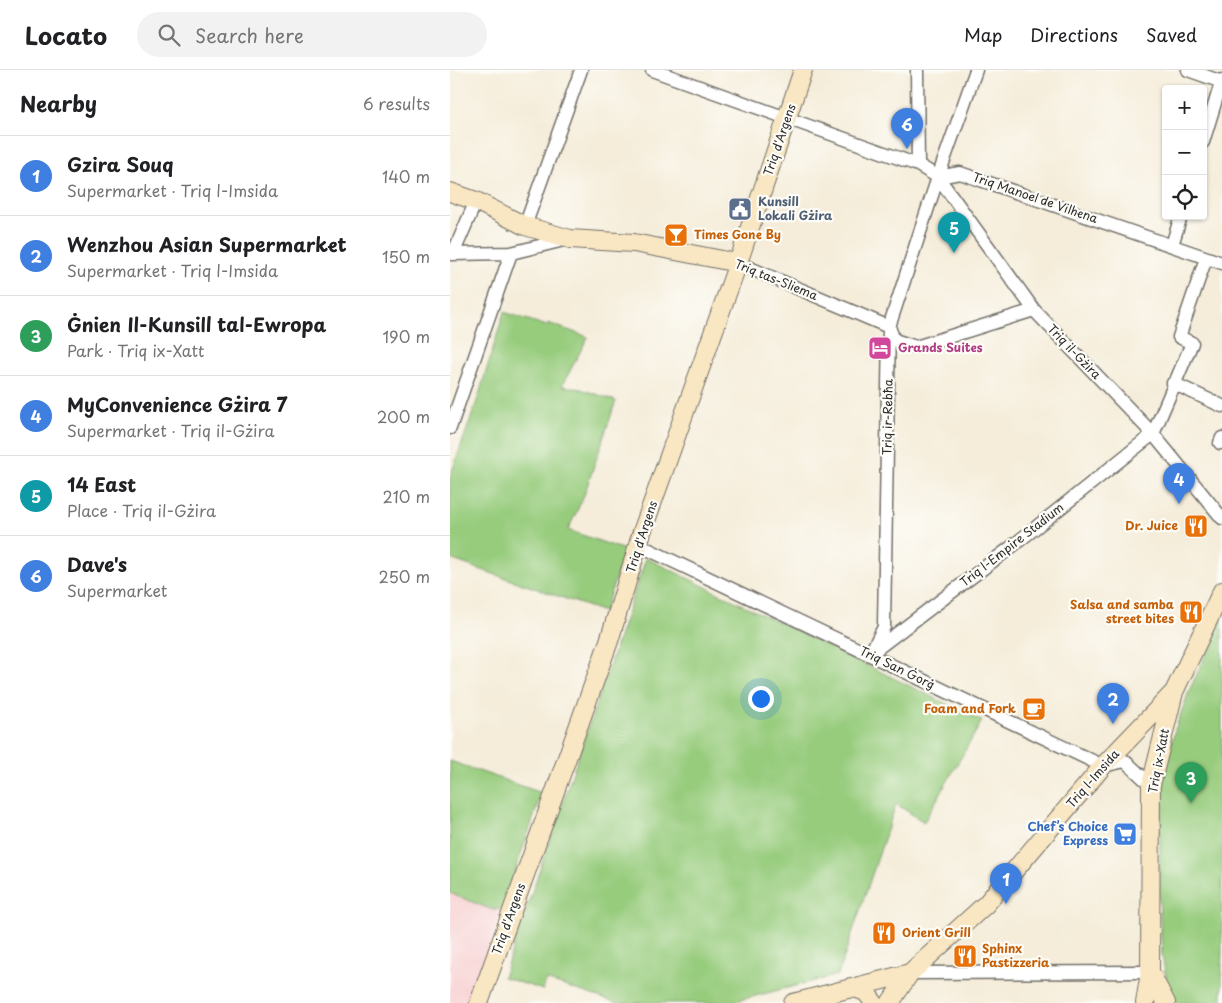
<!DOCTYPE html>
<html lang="en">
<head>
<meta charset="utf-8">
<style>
  :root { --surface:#fff; --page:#f2f2f2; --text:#202124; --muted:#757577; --line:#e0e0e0; --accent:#d1495b }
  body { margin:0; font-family:"Playpen Sans",sans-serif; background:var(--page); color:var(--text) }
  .controls { position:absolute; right:15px; top:15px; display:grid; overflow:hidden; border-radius:5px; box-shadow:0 1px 4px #0004 }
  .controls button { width:45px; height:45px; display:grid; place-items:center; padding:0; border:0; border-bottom:1px solid var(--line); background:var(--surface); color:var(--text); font:25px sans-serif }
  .you { position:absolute; left:310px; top:628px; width:18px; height:18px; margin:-12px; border:4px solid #fff; border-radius:50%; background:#1a73e8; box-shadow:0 0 0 8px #1a73e833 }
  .badge { display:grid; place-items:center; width:32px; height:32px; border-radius:50%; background:var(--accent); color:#fff; font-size:16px; font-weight:700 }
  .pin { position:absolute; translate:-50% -41px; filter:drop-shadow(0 1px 2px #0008) }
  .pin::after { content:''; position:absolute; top:26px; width:18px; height:15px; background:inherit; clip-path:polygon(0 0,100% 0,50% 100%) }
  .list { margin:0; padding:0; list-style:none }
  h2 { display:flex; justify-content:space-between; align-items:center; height:65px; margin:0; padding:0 20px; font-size:21px }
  h2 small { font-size:16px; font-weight:400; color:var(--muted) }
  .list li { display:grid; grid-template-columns:32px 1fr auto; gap:15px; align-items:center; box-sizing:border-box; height:80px; padding:0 20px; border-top:1px solid var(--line) }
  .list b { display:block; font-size:19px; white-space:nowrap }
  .list p { margin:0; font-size:16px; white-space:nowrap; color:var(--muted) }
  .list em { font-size:16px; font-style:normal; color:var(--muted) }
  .icon { flex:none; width:28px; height:28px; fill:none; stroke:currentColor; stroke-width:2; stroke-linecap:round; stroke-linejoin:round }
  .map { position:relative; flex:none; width:772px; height:933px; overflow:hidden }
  header { display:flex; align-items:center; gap:30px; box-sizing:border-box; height:70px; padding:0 25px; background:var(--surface); border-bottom:1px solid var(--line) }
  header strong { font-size:24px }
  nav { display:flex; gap:28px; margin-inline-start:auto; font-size:18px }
  .search { width:350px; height:45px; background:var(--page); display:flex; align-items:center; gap:12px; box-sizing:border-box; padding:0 18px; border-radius:28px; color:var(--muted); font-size:19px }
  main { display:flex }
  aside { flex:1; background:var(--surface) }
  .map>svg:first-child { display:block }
  .built { fill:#f7cfd2 }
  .green { fill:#97cc7d; stroke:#617c54 }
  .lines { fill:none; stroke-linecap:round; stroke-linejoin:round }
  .street-casing { stroke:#726f68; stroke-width:15 }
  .secondary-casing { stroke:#726f68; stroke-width:20 }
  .street { stroke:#fff; stroke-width:12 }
  .secondary { stroke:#f9e7c3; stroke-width:18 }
  .labels { text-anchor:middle; stroke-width:4.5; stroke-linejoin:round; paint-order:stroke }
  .street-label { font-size:12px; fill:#2b2b2b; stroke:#fdfcf7 }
  .service-label { font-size:12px; font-weight:bold; fill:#4e5e75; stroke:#fdfcf7; text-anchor:start }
  .food-label { font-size:12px; font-weight:bold; fill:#c56008; stroke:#fdfcf7; text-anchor:start }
  .hotel-label { font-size:12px; font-weight:bold; fill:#b23c85; stroke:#fdfcf7; text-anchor:start }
  .shop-label { font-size:12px; font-weight:bold; fill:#366cbe; stroke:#fdfcf7; text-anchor:end }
</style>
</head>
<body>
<header>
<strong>Locato</strong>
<div class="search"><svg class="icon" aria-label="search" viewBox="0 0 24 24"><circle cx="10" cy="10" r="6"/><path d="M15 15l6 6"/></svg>Search here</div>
<nav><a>Map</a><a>Directions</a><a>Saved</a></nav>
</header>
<main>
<aside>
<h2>Nearby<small>6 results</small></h2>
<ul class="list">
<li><span class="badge" style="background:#3f7fe0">1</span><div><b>Gzira Souq</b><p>Supermarket · Triq l-Imsida</p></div><em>140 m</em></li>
<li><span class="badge" style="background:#3f7fe0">2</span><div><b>Wenzhou Asian Supermarket</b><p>Supermarket · Triq l-Imsida</p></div><em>150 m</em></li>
<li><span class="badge" style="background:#2e9e5b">3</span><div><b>Ġnien Il-Kunsill tal-Ewropa</b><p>Park · Triq ix-Xatt</p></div><em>190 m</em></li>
<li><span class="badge" style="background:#3f7fe0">4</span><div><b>MyConvenience Gżira 7</b><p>Supermarket · Triq il-Gżira</p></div><em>200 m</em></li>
<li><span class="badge" style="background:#0f9aa8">5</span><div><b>14 East</b><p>Place · Triq il-Gżira</p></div><em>210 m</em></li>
<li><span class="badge" style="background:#3f7fe0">6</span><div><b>Dave's</b><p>Supermarket</p></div><em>250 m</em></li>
</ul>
</aside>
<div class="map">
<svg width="772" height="933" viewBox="0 0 772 933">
  <rect width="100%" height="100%" fill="#fdfcf7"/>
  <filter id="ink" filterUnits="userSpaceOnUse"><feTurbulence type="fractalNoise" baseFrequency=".02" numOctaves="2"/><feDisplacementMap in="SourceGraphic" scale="10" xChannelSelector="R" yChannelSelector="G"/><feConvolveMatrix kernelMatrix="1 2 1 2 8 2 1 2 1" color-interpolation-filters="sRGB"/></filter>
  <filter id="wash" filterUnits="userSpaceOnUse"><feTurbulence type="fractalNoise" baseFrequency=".0096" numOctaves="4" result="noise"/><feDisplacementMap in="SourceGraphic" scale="20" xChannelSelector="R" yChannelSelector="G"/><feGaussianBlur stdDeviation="1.12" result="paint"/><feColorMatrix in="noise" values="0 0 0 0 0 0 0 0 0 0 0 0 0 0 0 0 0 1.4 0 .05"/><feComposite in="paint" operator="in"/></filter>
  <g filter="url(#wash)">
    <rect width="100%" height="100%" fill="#f5edda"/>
    <path class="built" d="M0 823 40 839H52L21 933H0Z"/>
    <path class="green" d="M54 242 97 256 98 253 138 267 112 316 131 319 166 331 133 428 118 460 175 480 154 542 0 489V407L28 328Z
      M196 488 532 651 474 752 446 734 388 905 278 933H167L96 910 93 920 53 907Z
      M772 549V933H726L718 918 712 885 709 824 711 714 725 660 739 621Z
      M0 691 92 723 52 839H40L0 823Z"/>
  </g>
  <g filter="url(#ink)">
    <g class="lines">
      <g class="street-casing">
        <path id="street" d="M202 0 468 95 488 107 584 240 703 364 772 448
          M467 0 468 95
          M738 0 772 12
          M753 72 772 10
          M488 107 510 103 772 193
          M75 156 131 0
          M722 175 731 146
          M0 184 61 183 118 169
          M3 184 26 131
          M288 193 439 257 444 270 466 277 584 240
          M723 313 772 336
          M0 358 61 183
          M770 373 772 368
          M189 475 653 696 675 691 701 715
          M424 581 560 478 703 364 742 273 729 267 756 188
          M420 584 434 557 439 257 488 107 526 0
          M460 903 700 902"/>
      </g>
      <g class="secondary-casing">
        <path id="secondary" d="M0 122 26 131 75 156 120 169 184 173 288 193
          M700 902 716 933
          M401 917 416 922 424 933
          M29 933 159 571 192 462 288 193 353 0
          M343 933 460 903 536 834 653 696 724 622
          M440 933 460 903
          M695 933 700 902 701 715 724 622 772 521"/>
      </g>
      <use href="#street" class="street"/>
      <use href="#secondary" class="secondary"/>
    </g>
  </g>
  <defs>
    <g id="civic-square" transform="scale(1.25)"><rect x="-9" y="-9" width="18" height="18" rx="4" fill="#5c6f8a" stroke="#fdfcf7"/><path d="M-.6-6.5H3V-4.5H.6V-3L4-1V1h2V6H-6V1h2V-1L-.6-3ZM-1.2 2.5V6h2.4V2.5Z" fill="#fff"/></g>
    <g id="bar-square" transform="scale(1.25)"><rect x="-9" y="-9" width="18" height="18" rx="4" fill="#e8710a" stroke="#fdfcf7"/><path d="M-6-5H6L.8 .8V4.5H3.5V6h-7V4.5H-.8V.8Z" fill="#fff"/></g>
    <g id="hotel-square" transform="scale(1.25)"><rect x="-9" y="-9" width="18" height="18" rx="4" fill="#d1479c" stroke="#fdfcf7"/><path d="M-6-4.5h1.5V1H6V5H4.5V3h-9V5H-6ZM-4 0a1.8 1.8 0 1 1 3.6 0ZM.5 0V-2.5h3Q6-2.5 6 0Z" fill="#fff"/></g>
    <g id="restaurant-square" transform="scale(1.25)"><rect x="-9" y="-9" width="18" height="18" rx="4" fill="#e8710a" stroke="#fdfcf7"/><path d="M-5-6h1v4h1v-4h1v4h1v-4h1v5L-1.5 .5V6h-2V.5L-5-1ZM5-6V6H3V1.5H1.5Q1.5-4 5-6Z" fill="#fff"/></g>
    <g id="cafe-square" transform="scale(1.25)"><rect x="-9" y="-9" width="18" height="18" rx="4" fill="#e8710a" stroke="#fdfcf7"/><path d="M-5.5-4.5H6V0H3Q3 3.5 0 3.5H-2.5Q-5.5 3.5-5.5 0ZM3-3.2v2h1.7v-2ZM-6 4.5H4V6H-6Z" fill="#fff"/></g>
    <g id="supermarket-square" transform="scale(1.25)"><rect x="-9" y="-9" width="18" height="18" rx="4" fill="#3f7fe0" stroke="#fdfcf7"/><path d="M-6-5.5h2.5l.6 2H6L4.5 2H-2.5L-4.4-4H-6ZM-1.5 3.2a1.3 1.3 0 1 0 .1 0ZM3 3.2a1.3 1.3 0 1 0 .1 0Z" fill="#fff"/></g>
  </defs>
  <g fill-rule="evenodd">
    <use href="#civic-square" x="290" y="139"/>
    <use href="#bar-square" x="226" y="165"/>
    <use href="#hotel-square" x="430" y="278"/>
    <use href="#restaurant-square" x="746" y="456"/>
    <use href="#restaurant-square" x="741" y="542"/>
    <use href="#cafe-square" x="584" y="639"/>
    <use href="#supermarket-square" x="675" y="764"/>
    <use href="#restaurant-square" x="434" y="863"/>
    <use href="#restaurant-square" x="515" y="886"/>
  </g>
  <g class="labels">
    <g class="street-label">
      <text transform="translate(330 70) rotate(-71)" y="4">Triq d'Argens</text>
      <text transform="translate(585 128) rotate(19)" y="4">Triq Manoel de Vilhena</text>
      <text transform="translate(326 210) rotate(22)" y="4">Triq tas-Sliema</text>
      <text transform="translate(624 282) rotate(46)" y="4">Triq il-Gżira</text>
      <text transform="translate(438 347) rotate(-89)" y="4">Triq ir-Rebħa</text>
      <text transform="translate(192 467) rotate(-72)" y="4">Triq d'Argens</text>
      <text transform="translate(562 475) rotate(-38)" y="4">Triq l-Empire Stadium</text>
      <text transform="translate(447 598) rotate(26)" y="4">Triq San Ġorġ</text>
      <text transform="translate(709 691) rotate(-79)" y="4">Triq ix-Xatt</text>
      <text transform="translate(643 709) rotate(-49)" y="4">Triq l-Imsida</text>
      <text transform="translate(59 849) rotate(-70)" y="4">Triq d'Argens</text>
    </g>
    <g class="service-label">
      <text x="308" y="136">Kunsill<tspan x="308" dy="14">Lokali Gżira</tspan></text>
    </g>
    <g class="food-label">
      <text x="244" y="169">Times Gone By</text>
      <text x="728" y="460" text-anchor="end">Dr. Juice</text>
      <text x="724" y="539" text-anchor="end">Salsa and samba<tspan x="724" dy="14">street bites</tspan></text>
      <text x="566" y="643" text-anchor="end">Foam and Fork</text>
      <text x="452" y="867">Orient Grill</text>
      <text x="532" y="883">Sphinx<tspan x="532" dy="14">Pastizzeria</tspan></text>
    </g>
    <g class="hotel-label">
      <text x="448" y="282">Grands Suites</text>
    </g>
    <g class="shop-label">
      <text x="658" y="761">Chef’s Choice<tspan x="658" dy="14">Express</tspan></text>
    </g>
  </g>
</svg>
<div class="controls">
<button>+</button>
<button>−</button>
<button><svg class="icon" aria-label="locate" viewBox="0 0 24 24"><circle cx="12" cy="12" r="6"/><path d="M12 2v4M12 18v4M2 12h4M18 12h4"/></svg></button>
</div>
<div class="you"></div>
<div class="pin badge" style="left:556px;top:834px;background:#3f7fe0">1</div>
<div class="pin badge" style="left:663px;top:654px;background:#3f7fe0">2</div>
<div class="pin badge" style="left:741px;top:733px;background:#2e9e5b">3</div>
<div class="pin badge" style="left:729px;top:434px;background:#3f7fe0">4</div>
<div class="pin badge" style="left:504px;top:183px;background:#0f9aa8">5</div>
<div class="pin badge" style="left:457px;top:79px;background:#3f7fe0">6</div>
</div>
</main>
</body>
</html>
